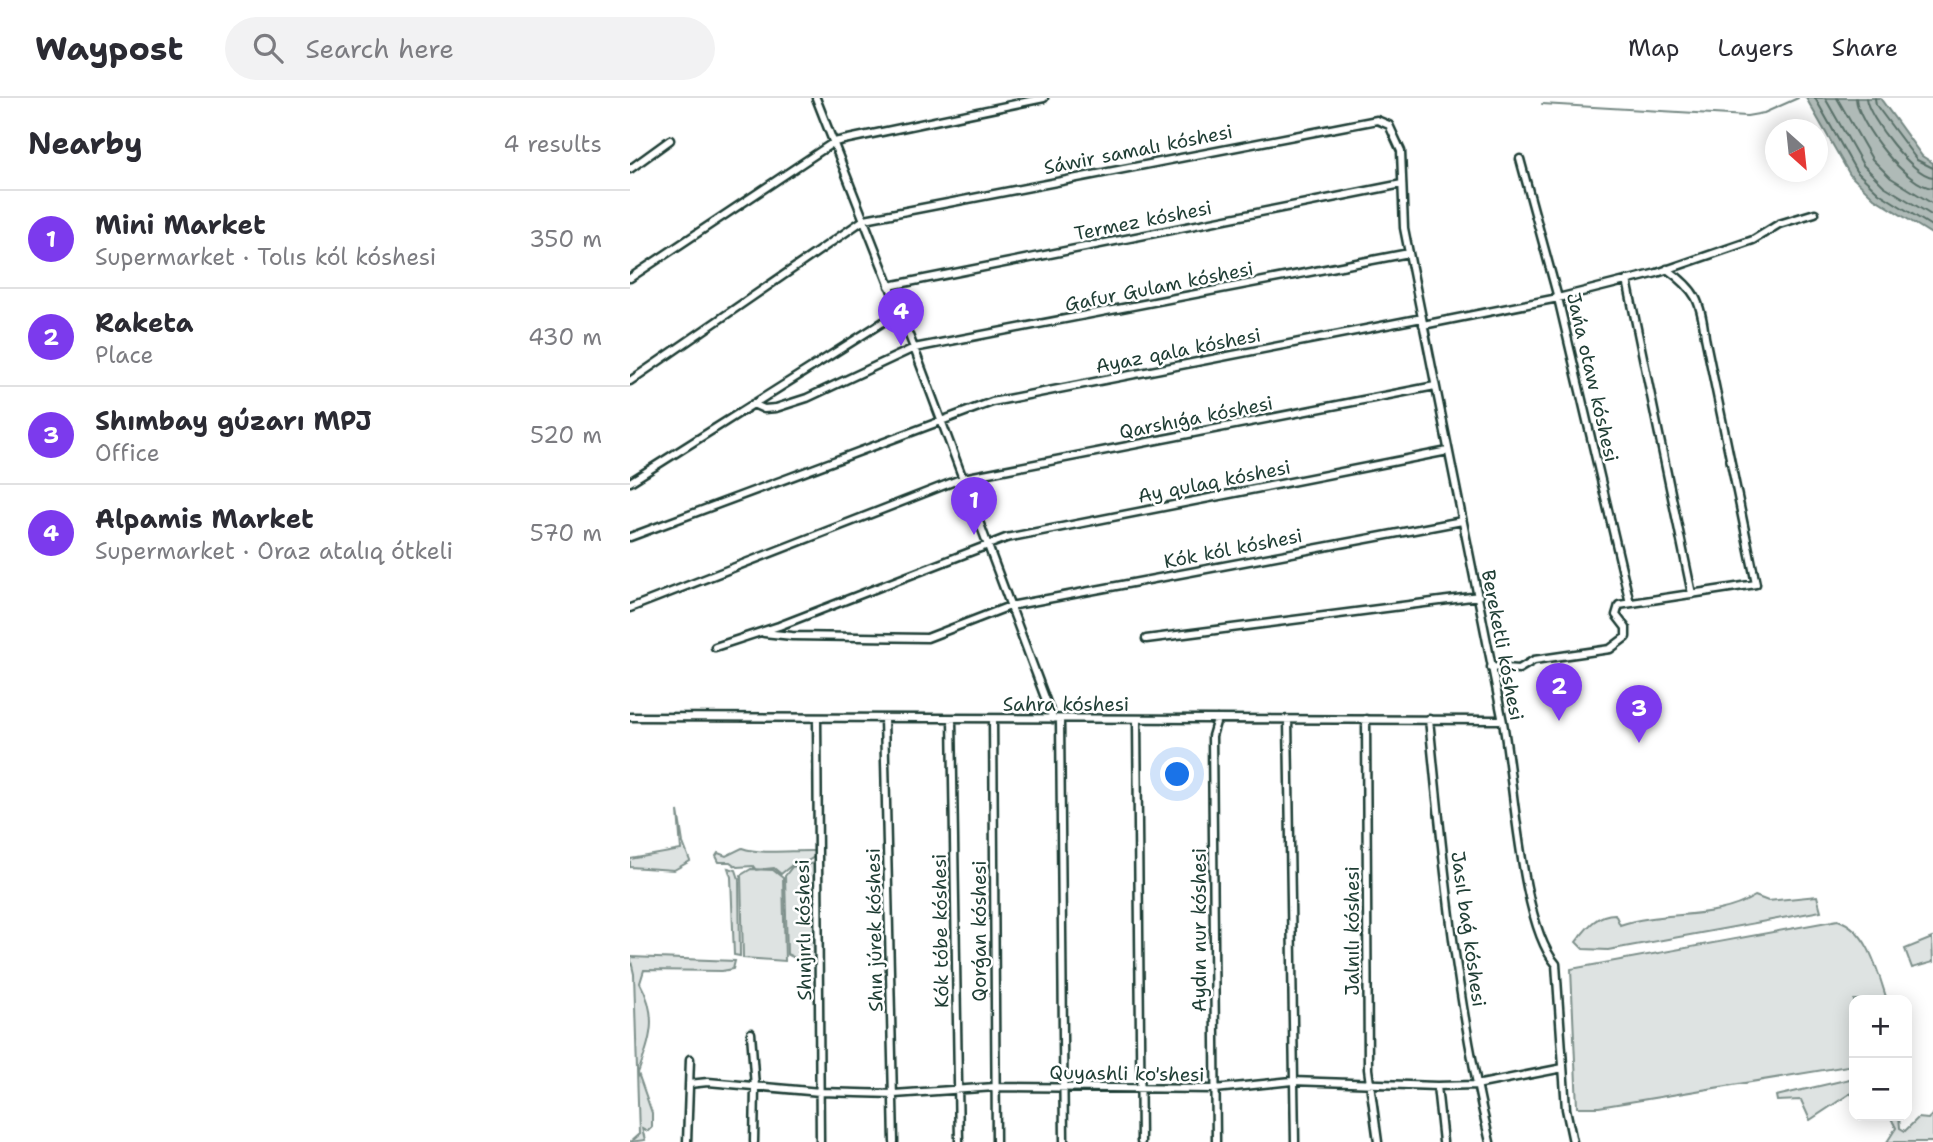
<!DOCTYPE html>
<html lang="en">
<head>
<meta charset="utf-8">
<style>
  :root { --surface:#fff; --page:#f2f2f3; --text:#2b2b33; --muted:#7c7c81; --line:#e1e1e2; --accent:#7c3aed }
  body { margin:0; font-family:"Shantell Sans",sans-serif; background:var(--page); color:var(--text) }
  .controls { position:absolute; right:21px; bottom:21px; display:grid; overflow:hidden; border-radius:14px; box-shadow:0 4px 18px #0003 }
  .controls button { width:63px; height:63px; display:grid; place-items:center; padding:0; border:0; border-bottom:2px solid var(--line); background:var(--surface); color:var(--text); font:35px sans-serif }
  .compass { position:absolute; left:1135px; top:21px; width:63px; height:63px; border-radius:50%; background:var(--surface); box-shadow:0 4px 18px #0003; rotate:153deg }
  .you { position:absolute; left:548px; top:677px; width:24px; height:24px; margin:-18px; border:5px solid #fff; border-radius:50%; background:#1a73e8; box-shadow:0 0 0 10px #1a73e833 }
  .badge { display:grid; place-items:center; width:46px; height:46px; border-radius:50%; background:var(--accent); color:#fff; font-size:23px; font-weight:700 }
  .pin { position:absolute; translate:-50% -58px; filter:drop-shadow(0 2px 4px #0008) }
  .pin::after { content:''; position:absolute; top:37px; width:24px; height:21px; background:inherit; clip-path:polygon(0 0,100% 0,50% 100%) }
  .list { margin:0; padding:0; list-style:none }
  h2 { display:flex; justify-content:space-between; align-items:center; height:91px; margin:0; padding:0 28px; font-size:30px }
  h2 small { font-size:23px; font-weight:400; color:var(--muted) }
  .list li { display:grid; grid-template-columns:46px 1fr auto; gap:21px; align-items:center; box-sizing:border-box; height:98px; padding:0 28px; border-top:2px solid var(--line) }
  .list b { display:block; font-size:26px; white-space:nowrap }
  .list p { margin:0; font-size:23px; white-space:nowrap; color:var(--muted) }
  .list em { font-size:23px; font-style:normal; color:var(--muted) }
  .icon { flex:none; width:38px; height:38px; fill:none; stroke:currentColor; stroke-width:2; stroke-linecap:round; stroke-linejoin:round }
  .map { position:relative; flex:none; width:1303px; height:1044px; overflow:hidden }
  header { display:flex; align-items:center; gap:42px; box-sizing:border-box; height:98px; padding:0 35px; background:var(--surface); border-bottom:2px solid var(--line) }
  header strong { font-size:33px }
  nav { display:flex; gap:38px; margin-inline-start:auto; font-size:24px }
  .search { width:490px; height:63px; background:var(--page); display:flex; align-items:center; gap:18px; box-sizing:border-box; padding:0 24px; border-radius:38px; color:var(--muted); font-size:26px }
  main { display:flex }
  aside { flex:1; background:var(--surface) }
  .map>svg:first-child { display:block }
  .green { fill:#dee3e2; stroke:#7e908b; stroke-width:2 }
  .water { fill:#afbab7; stroke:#758883; stroke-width:2 }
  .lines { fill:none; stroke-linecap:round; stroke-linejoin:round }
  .shore { stroke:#596f68; stroke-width:2 }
  .stream { stroke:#758883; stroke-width:2 }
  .minor-casing { stroke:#1f3d34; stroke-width:11 }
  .minor { stroke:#fff; stroke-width:6 }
  .labels { text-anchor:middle; stroke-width:5; stroke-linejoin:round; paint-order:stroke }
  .street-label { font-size:19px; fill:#1f3d34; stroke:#fff }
</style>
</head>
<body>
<header>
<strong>Waypost</strong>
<div class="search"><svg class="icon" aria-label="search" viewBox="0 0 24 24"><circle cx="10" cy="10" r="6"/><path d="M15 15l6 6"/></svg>Search here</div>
<nav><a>Map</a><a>Layers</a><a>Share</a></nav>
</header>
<main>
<aside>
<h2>Nearby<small>4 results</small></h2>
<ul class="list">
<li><span class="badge">1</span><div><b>Mini Market</b><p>Supermarket · Tolıs kól kóshesi</p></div><em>350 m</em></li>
<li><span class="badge">2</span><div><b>Raketa</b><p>Place</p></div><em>430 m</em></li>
<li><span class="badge">3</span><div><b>Shımbay gúzarı MPJ</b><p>Office</p></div><em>520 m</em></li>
<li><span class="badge">4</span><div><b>Alpamis Market</b><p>Supermarket · Oraz atalıq ótkeli</p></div><em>570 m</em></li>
</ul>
</aside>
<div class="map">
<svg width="1303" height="1044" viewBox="0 0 1303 1044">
  <rect width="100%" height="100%" fill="#fff"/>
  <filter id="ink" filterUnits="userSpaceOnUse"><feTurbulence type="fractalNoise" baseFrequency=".0143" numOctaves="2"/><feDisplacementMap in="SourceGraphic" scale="14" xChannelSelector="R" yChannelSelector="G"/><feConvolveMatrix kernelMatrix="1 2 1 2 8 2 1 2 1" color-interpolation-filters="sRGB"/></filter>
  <g filter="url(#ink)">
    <path class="green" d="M48 713 53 745 60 763 44 772 0 769V761L51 752Z
      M112 750C132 757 163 752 186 753L184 759 171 767H162L151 776 144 770 126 772 123 768 107 769 100 764H89L86 758 88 755 96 758Z
      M185 765 189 865H175L157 856 155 778 162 769Z
      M98 770 106 772 109 781 110 858 104 857 101 779Z
      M121 771 143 772 153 780 155 863 113 860 111 777Z
      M1125 798 1138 803 1187 798 1191 813 978 852 953 851 946 844C956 831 966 816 985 816L990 827C1034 812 1086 823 1125 798Z
      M1208 822C1239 832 1248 875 1257 902H1224V967L969 1009H947L941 871Z
      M1302 840 1303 864 1282 870 1275 851Z
      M0 859 105 863 103 871 92 873 14 872 10 885C29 919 20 942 8 975L22 1015V1029L18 1033 12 1030 15 1042 0 1044 9 1036 4 876Z
      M1224 980V1000L1221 995 1180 1022 1171 1002 1147 1003 1146 998Z
      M1303 1016V1044H1257L1266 1030 1260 1018H1269L1270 1030 1275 1033 1288 1020 1298 1021Z"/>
    <path class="water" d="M1176 0H1250L1292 58 1303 65V137L1244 100 1220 77Z"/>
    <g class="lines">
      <path class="shore" d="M1185 0 1226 73 1249 95 1303 129
        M1195 0 1233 67 1254 88 1303 118
        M1207 0 1242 61 1261 80 1303 106
        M1226 0C1227 25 1277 89 1303 90
        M1236 0C1238 19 1283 78 1303 79
        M1245 0 1246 7 1287 62 1303 70"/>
      <path class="stream" d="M912 6 1117 18 1134 15 1168 0"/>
      <g class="minor-casing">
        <path id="minor" d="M186 0 284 250 423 621
          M890 61 928 200 1000 505
          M0 71 40 42
          M0 180 204 44 414 0
          M997 182 1062 496
          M259 188 772 86
          M793 227 928 200 1027 175 1123 142 1149 126 1185 115
          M0 283 235 121 747 22 759 27 771 53 774 130C806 294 839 457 872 619 884 678 890 826 926 866L936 1011 943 1044
          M123 306 134 311 146 310 177 300 284 250 779 155
          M0 384 269 214
          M0 439 362 304 792 220
          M0 510 333 380 805 288
          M134 535 162 538 297 540 380 508 832 423
          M516 541 849 498
          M85 549 149 528 376 440 818 353
          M861 569 889 571 904 562 980 551 996 539V530L986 517 989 507 1126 486 1075 239C1071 203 1066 192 1037 171
          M0 619 872 622
          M187 620 190 1044
          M254 620 264 1044
          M322 621 329 1044
          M363 621 366 1044
          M430 621 434 1044
          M736 621 738 971 748 1044
          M799 621C813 763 826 905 860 1044
          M507 622 511 1044
          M658 622 665 1044
          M121 935 125 989 124 1044
          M59 986 78 984 190 994 264 996 365 989 585 991 662 983 807 988 846 987 933 970
          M807 988 813 1044
          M57 1044 60 961
          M586 1044 582 638 587 621"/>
      </g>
      <use href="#minor" class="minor"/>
    </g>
  </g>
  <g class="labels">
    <g class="street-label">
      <text transform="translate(508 51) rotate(-11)" y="7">Sáwir samalı kóshesi</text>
      <text transform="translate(513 122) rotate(-11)" y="7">Termez kóshesi</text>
      <text transform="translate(529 188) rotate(-11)" y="7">Gafur Gulam kóshesi</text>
      <text transform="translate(548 252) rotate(-11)" y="7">Ayaz qala kóshesi</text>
      <text transform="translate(963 279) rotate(77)" y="7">Jańa otaw kóshesi</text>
      <text transform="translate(566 319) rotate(-11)" y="7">Qarshıǵa kóshesi</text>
      <text transform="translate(584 383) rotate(-11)" y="7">Ay qulaq kóshesi</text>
      <text transform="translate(603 450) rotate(-11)" y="7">Kók kól kóshesi</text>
      <text transform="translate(873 547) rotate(79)" y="7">Bereketli kóshesi</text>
      <text x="436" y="613">Sahra kóshesi</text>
      <text transform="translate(839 831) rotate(82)" y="7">Jasıl baǵ kóshesi</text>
      <text transform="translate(173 832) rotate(-91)" y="7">Shınjırlı kóshesi</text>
      <text transform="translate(244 832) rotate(-91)" y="7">Shın júrek kóshesi</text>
      <text transform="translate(569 832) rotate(-90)" y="7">Aydın nur kóshesi</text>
      <text transform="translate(310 833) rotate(-91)" y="7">Kók tóbe kóshesi</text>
      <text transform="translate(349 833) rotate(-90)" y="7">Qorǵan kóshesi</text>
      <text transform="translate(722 833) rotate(-90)" y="7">Jalnılı kóshesi</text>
      <text transform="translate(497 975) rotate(1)" y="7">Quyashli ko'shesi</text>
    </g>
  </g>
</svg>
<div class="controls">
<button>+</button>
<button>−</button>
</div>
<svg class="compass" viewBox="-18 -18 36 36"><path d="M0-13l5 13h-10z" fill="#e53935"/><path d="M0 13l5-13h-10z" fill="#7c7c81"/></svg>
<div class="you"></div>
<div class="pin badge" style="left:344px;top:437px">1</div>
<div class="pin badge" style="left:929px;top:623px">2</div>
<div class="pin badge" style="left:1009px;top:645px">3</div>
<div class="pin badge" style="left:271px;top:248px">4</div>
</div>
</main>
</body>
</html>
